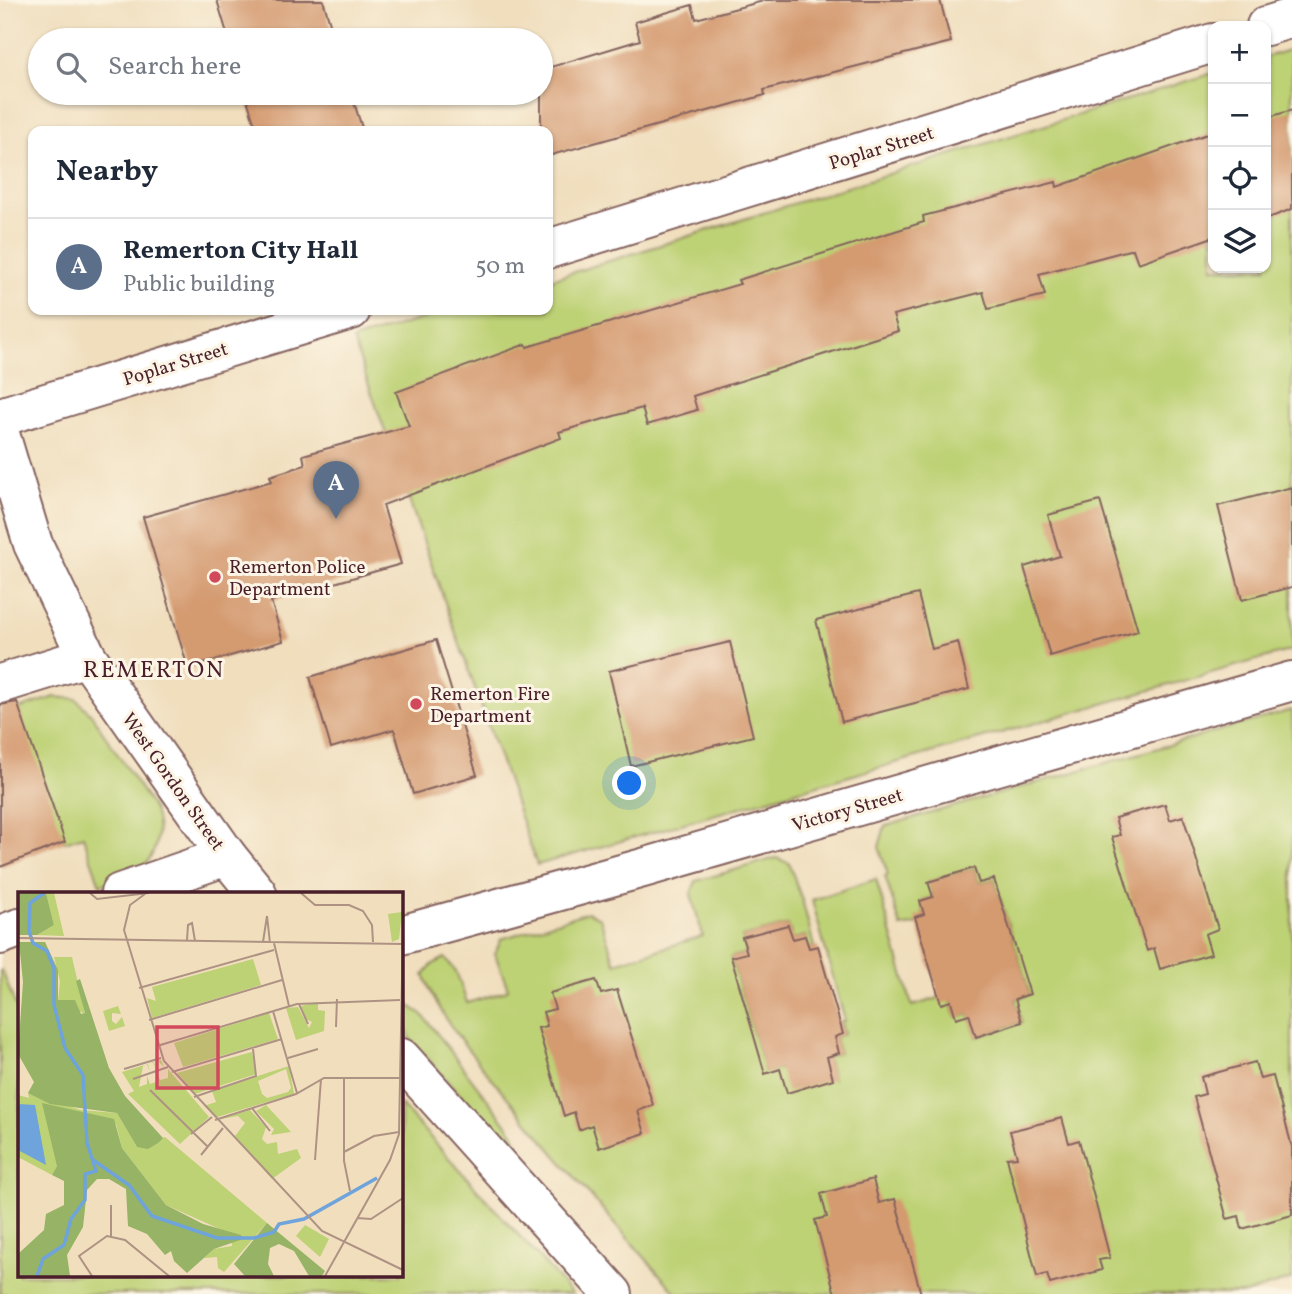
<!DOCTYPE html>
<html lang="en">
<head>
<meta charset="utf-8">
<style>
  :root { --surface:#fff; --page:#f2f2f3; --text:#1f2937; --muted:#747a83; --line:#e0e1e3; --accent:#d1495b }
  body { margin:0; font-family:Vollkorn,serif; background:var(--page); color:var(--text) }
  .controls { position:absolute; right:21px; top:21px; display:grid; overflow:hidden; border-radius:14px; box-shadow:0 2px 5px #0004 }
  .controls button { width:63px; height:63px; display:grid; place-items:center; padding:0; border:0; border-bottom:2px solid var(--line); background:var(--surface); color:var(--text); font:35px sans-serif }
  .you { position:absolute; left:630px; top:784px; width:24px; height:24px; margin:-18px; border:5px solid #fff; border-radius:50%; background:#1a73e8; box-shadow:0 0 0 10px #1a73e833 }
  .badge { display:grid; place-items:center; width:46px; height:46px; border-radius:50%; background:var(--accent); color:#fff; font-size:23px; font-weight:700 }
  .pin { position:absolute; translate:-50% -58px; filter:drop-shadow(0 2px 4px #0008) }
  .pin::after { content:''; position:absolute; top:37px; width:24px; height:21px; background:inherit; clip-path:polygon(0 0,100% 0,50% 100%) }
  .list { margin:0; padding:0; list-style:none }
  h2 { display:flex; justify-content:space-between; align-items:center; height:91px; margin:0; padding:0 28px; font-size:30px }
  h2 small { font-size:23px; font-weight:400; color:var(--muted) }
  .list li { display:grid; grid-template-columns:46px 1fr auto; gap:21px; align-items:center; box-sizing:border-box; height:98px; padding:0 28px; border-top:2px solid var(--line) }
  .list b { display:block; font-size:26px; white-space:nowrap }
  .list p { margin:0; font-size:23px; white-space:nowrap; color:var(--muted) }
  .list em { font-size:23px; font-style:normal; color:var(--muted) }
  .icon { flex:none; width:38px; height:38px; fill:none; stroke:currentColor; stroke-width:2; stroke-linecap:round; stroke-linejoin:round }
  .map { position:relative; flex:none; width:1292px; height:1294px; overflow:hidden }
  .search { position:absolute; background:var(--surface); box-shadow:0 2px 5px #0004; left:28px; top:28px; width:525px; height:77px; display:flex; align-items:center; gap:18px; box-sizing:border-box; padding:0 24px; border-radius:38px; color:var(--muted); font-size:26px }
  .panel { position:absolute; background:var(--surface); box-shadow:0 2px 5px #0004; left:28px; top:126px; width:525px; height:189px; border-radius:14px }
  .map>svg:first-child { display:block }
  .green { fill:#bdd175; stroke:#847850; stroke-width:2 }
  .building { fill:#d49a70 }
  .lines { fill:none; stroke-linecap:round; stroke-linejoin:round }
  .street-casing { stroke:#84625e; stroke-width:42 }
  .secondary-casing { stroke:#84625e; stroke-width:42 }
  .street { stroke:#fff; stroke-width:38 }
  .secondary { stroke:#fff; stroke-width:38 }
  .poi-dot { fill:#d1495b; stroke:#fcf5e5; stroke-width:2.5 }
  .labels { text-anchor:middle; stroke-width:6; stroke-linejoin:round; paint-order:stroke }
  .street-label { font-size:19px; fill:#4a1f2b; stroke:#fcf5e5 }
  .poi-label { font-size:19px; fill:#4a1f2b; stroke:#fcf5e5; text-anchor:start }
  .quarter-label { font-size:23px; letter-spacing:2px; fill:#4a1f2b; stroke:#fcf5e5 }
  .inset-river { fill:none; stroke:#6ea3db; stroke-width:3.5 }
  .inset-road { fill:none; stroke:#ae9283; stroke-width:2 }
  .view { fill:#d1495b; fill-opacity:0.15; stroke:#d1495b; stroke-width:3.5 }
  .inset-edge { fill:none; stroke:#4a1f2b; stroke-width:3.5 }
</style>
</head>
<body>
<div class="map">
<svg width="1292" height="1294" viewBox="0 0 1292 1294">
  <rect width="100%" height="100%" fill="#fcf5e5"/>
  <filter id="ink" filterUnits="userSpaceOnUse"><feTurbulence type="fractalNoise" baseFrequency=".0143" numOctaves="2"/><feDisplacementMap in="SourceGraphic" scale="14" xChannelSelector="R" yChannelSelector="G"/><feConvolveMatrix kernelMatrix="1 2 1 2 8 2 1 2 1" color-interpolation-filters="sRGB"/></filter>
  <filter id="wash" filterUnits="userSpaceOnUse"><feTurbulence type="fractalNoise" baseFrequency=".00686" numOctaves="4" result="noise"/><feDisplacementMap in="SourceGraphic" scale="28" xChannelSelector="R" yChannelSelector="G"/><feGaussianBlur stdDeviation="1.57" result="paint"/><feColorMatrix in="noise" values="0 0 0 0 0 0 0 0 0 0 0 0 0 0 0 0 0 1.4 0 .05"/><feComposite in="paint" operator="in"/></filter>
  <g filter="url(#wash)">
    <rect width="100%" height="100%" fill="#f0debd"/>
    <path class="green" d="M1292 49V650L537 865 353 340 451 310H548V280L1213 73V268H1266V57Z
      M55 697 76 699 91 714 153 808C162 831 158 858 136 872 126 878 111 881 100 885L83 836 65 842 0 715Z
      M1292 710V1279L1245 1294H677C621 1231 566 1168 512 1103 481 1065 440 1021 424 975L433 964 445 958 456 971 467 1003 503 992 508 989 495 954 501 939 588 912 600 918 615 963 703 936 691 894 696 881 776 858 789 863 803 903 814 947 809 949 805 936 793 939 788 925 742 937 747 953 731 957 765 1073 780 1069 833 1079 827 1057 839 1053 835 1037 844 1034 841 1022 845 1021 812 900 876 879 912 1006 949 995 956 1017 969 1014 977 1037 1022 1022 1015 999 1030 994 994 879 979 883 974 868 929 882 933 897 921 901 924 914 918 924 901 927 885 876 888 875 879 847 885 826Z
      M2 970 19 1015V1275H401V1105L572 1294H0V971Z
      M408 1005 422 1014 514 1134 526 1169 411 1040 403 1019Z"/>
    <g id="blocks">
      <path class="building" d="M217 0H323L335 40H229Z
        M767 0H940L951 42 764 90 765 95 548 156V131H541V70L640 40 635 22 692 5 696 19Z
        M245 93H351L363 131H257Z
        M1292 110V209L1266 219V118Z
        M1213 132V237L1138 263 1133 249 1039 274 1045 295 988 309 983 292 893 315 898 331 693 396 697 410 647 425 642 408 559 432 561 438 383 505 401 564 271 601 283 641 188 668 143 517 272 481 270 476 305 465 303 455 409 426 396 392 526 344 527 347 740 284 738 280 924 222 923 216 1056 182 1057 187Z
        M1292 487V587L1242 600 1218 506Z
        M1100 501 1138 631 1050 656 1024 567 1060 556 1048 515Z
        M918 594 932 649 958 642 969 689 842 722 816 620Z
        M436 640 477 775 413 794 394 729 331 748 310 677Z
        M730 642 753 736 631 766 609 671Z
        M17 702 65 842 0 867V705Z
        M1165 804 1170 820 1183 816 1218 929 1205 934 1211 954 1160 969 1154 948 1147 951 1112 837 1120 835 1115 818Z
        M974 868 979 883 994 879 1030 994 1015 999 1022 1022 976 1037 969 1014 956 1018 951 1001 941 1004 915 917 924 914 920 901 933 897 928 882Z
        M788 925 793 939 805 936 809 948 818 946 843 1034 835 1037 839 1053 827 1057 833 1079 787 1093 780 1069 765 1074 731 957 747 953 742 937Z
        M596 980 601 994 617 990 653 1105 638 1111 645 1133 599 1148 592 1125 579 1130 574 1112 564 1116 538 1028 547 1026 543 1012 555 1009 550 993Z
        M1255 1062 1260 1079 1273 1076 1292 1147V1215L1242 1229 1239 1216 1227 1219 1194 1097 1205 1094 1201 1077Z
        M1062 1118 1069 1143 1079 1140 1110 1258 1099 1260 1102 1270 1050 1284 1047 1274 1037 1277 1007 1158 1017 1157 1010 1131Z
        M873 1179 879 1203 895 1199 921 1294H835L815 1220 827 1217 821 1194Z"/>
    </g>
  </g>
  <g filter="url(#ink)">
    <use href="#blocks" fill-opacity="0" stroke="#84625e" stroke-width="2"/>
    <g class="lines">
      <g class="street-casing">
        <path id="street" d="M1266 26 1292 18
          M548 249 1213 43
          M0 417 351 310
          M0 684 87 657
          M120 893 227 856
          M0 935 19 928
          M401 935 643 868 1292 681"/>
      </g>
      <g class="secondary-casing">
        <path id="secondary" d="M0 434 33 544 87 657 227 856 257 893
          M401 1058 613 1294"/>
      </g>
      <use href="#street" class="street"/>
      <use href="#secondary" class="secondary"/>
    </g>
  </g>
  <g class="poi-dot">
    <circle cx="215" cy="577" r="7"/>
    <circle cx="416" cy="704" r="7"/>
  </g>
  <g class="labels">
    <g class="street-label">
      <text transform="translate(881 147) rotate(-17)" y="7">Poplar Street</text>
      <text transform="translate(175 363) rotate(-17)" y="7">Poplar Street</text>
      <text transform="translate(174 781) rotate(55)" y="7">West Gordon Street</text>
      <text transform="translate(847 809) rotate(-16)" y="7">Victory Street</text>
    </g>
    <g class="poi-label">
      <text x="229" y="573">Remerton Police<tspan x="229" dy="22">Department</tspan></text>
      <text x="430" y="700">Remerton Fire<tspan x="430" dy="22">Department</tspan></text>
    </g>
    <g class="quarter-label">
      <text x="154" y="677">REMERTON</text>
    </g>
  </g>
  <g transform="translate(18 892)">
    <rect width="385" height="385" fill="#f0debd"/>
    <path d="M28 1H36L46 44 19 43 36 33ZM384 20 381 47 374 50 370 22ZM36 65H54L67 122 40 109 42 89ZM235 67 243 93 134 126 129 106 138 109 134 95ZM300 110V118L307 119 306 139 278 148 268 116 280 115 291 136 294 130 288 127 283 114ZM100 114 103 122 94 121V129L98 132 104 125 107 134 91 139 85 119ZM251 121 260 147 165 175 156 151ZM234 160 238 182 177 202 159 181ZM143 168 146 175 140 169 136 170 138 178 135 170 130 172 132 180 129 172 125 174 121 195 129 192V184L132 192 138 190 139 180 142 188 150 186V177L191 225 162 252 110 202 116 199 104 180ZM271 174 276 202 199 225 186 214 198 210 194 199ZM268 177 273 196 270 200 249 206 244 202 240 189ZM10 201 63 218 99 221 119 255 147 245 249 331 206 380 200 376 199 365 186 366 196 357 214 354 213 342 148 313 104 256 98 232 39 274 34 283 0 265V203L11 206ZM248 213 273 240 253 243 256 237 238 219ZM232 218 248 235 244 247 249 252 259 250 260 262 279 257 283 266 254 287 217 244 227 231 220 224 202 227Z" fill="#bdd175" fill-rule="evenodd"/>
    <path d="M0 1H28L36 33 19 43H0ZM1 50H27L40 78V108H57L63 122 67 121 58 89 62 87 91 176 107 204 145 246 140 251 130 257 119 255 99 221 32 212 10 201 16 190 0 162 5 90ZM24 211 96 227 104 256 148 313 185 332 223 343 225 347 196 357 169 381 156 369 153 359 147 363 129 342 110 334 108 297 91 287H79L69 298 65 335 49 363 52 384H0V362L26 338 28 322 46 313V289L34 283 39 274ZM249 331 307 379 304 384H291L276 359 261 352 252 356 250 372 256 384H227L216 372Z" fill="#96b366"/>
    <path d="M287 333 311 347 302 365 278 344Z" fill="#bdd175"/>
    <path d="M0 212 17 213 28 273 0 258Z" fill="#6ea3db"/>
    <path class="inset-river" d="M75 268 111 293 134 324 199 346H236L256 340 261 332 286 327 359 286M19 384 25 367 46 353 53 327 67 308V282L78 279 69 251 65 183 47 156 36 113V76L29 59 15 51 11 39 12 11 26 1"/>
    <path class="inset-road" d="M72 1 79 7 131 1M283 1 297 13H331L345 19 354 33 355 50M127 2 112 13 106 38 146 169 304 339 385 378M0 46 385 52M169 48 170 33 174 31 177 49M245 50 249 24 252 51M256 51 271 114M121 96 256 58M281 112 290 132M255 119 279 201M131 128 264 88M318 135 319 107M139 154 279 112 382 108M270 166 300 157M106 177 143 166M154 180 264 147M326 185V269L332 299M115 187 150 175M132 198 190 255M176 205 238 184 235 157M234 216 252 239M197 228 278 202 306 186H382M173 242 194 225M326 260 356 244 381 240M183 263 205 236M297 268 303 187M93 313V344M339 326 353 327 385 306M74 384 61 364 89 344 107 348 151 384M307 384 372 268 381 242 385 33"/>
    <path class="view" d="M139 135H200V196H139Z"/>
    <rect width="385" height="385" class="inset-edge"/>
  </g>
</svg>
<div class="controls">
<button>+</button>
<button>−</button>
<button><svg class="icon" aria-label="locate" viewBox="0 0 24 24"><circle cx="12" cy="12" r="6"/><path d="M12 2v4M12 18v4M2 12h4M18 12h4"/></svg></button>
<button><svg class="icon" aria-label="layers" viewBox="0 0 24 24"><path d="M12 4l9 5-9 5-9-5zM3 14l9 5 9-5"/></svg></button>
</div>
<div class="you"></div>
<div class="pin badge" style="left:336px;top:519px;background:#5c6f8a">A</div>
<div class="search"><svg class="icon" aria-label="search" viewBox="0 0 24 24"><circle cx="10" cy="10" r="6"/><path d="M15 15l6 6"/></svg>Search here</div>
<section class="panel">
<h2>Nearby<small></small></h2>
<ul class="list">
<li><span class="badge" style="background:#5c6f8a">A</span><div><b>Remerton City Hall</b><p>Public building</p></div><em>50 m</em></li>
</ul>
</section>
</div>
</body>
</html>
